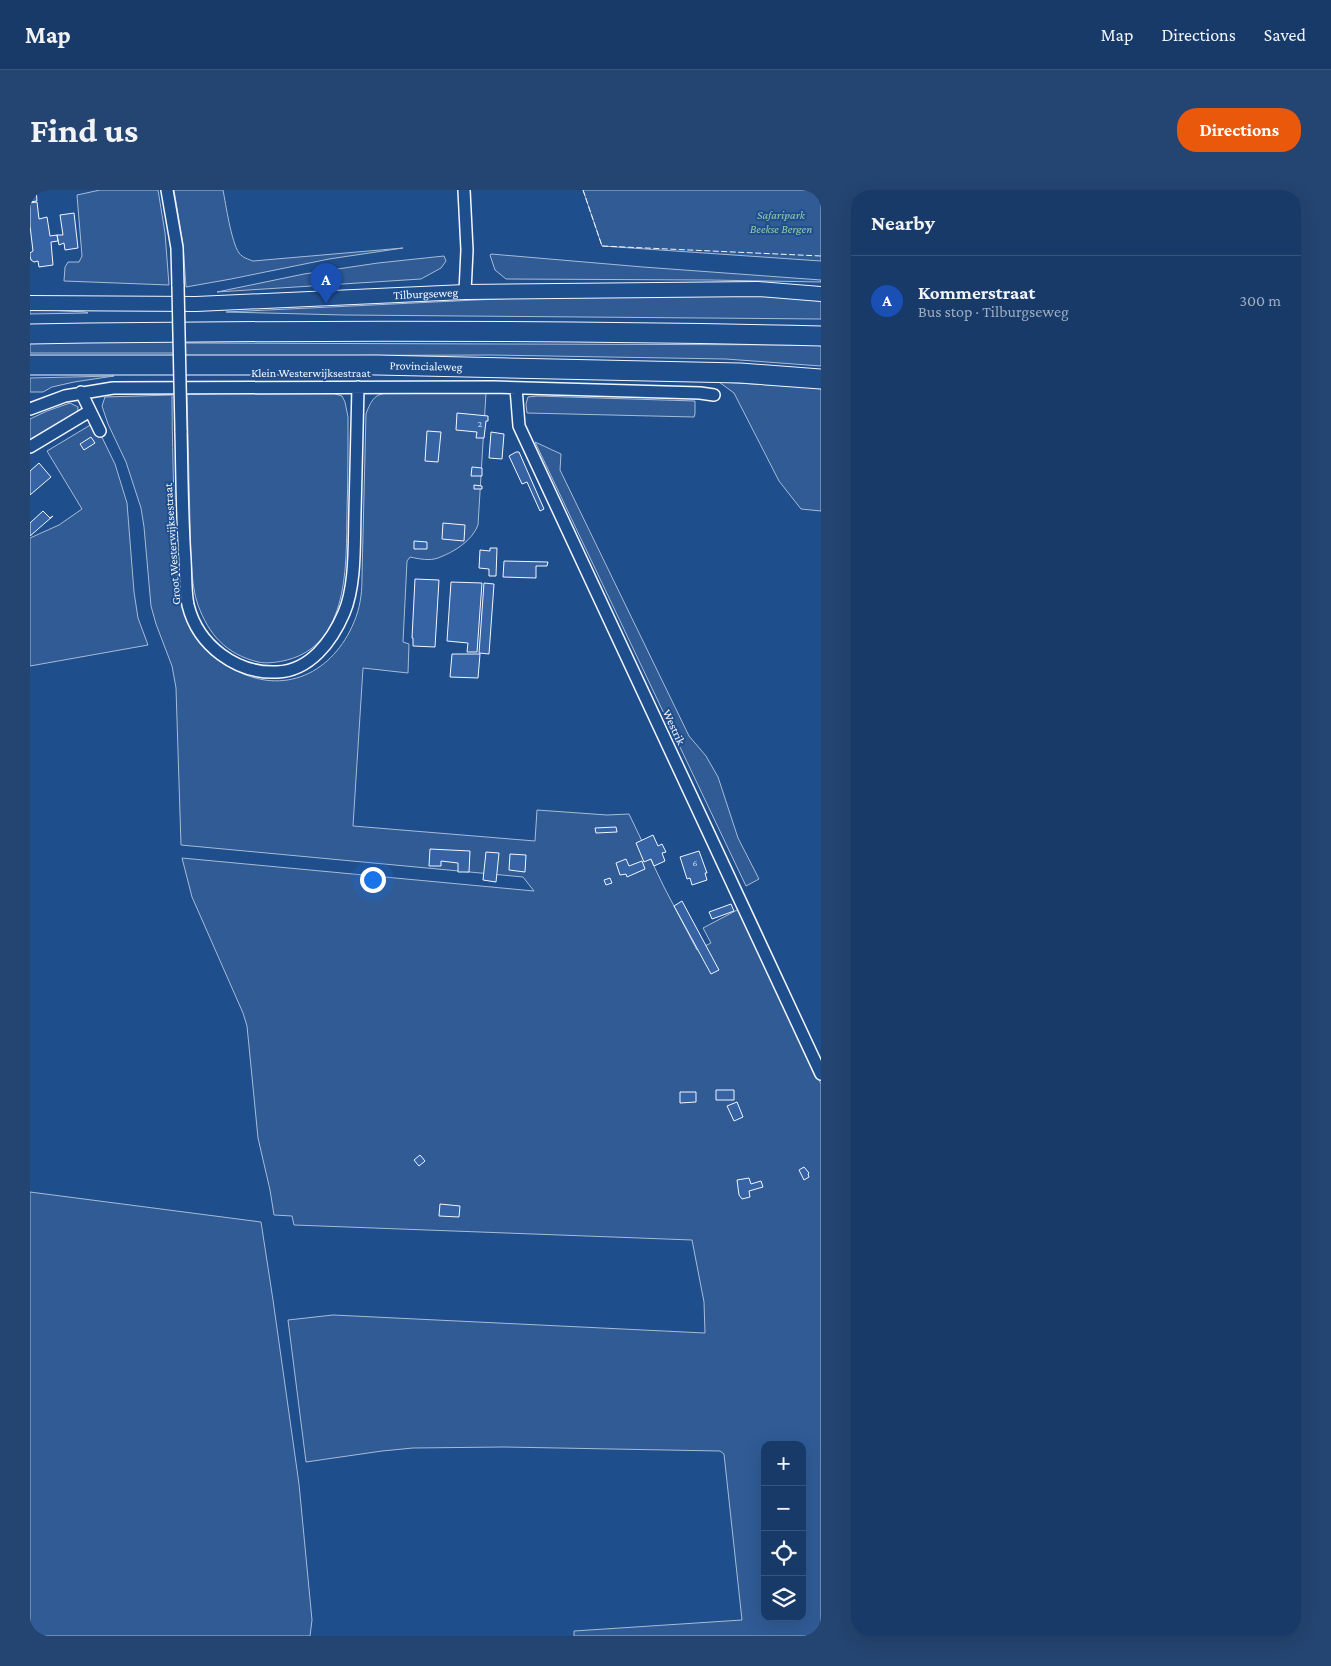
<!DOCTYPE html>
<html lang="en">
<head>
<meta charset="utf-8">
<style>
  :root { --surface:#173a69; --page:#244571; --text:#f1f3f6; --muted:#9eadc0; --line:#36547d; --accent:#ea580c }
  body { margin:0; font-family:"Crimson Pro",serif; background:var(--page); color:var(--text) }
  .controls { position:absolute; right:15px; bottom:15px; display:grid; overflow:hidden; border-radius:10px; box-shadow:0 5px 20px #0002 }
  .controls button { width:45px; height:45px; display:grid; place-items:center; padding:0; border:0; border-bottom:1px solid var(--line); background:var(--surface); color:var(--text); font:25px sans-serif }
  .you { position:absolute; left:342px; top:689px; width:18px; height:18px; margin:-12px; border:4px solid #fff; border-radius:50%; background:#1a73e8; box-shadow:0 0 0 8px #1a73e833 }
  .badge { display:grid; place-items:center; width:32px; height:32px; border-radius:50%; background:var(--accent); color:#fff; font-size:16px; font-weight:700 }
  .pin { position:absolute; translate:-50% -41px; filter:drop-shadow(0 1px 2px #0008) }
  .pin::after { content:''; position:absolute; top:26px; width:18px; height:15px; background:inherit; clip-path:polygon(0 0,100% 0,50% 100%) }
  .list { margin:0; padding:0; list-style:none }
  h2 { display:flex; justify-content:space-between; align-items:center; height:65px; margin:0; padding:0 20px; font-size:21px }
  h2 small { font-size:16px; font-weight:400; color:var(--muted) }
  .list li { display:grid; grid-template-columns:32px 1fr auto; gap:15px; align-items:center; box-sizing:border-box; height:90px; padding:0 20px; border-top:1px solid var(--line) }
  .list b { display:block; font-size:19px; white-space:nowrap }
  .list p { margin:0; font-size:16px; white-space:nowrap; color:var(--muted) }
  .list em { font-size:16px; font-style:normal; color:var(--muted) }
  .icon { flex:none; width:28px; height:28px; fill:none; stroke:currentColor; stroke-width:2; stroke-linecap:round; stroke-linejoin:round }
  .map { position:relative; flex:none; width:791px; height:1446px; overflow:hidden; border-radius:20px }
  header { display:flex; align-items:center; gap:30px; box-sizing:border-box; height:70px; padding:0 25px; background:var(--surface); border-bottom:1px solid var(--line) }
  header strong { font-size:24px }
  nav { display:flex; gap:28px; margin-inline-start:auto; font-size:18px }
  .intro { display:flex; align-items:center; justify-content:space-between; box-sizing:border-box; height:120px; padding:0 30px }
  h1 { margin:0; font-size:35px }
  .button { padding:12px 22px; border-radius:20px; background:var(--accent); color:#fff; font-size:18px; font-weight:700 }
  main { display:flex; gap:30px; padding:0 30px }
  aside { flex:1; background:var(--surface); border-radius:20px; box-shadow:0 5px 20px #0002 }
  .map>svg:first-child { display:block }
  .green { fill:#305b95; stroke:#a8bbd7; fill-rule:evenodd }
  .building { fill:#3563a3; stroke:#f2f6ff }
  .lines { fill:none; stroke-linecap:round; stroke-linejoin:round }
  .minor-casing { stroke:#f2f6ff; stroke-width:14 }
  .tertiary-casing { stroke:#f2f6ff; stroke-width:16 }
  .trunk-casing { stroke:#f2f6ff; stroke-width:21 }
  .minor { stroke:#1f4e8c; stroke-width:11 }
  .tertiary { stroke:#1f4e8c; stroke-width:14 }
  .trunk { stroke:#1f4e8c; stroke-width:19 }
  .minor-bridge-casing { stroke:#f2f6ff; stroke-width:14; stroke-linecap:butt }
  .minor-bridge { stroke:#1f4e8c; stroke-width:11 }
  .fence { stroke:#f2f6ff; stroke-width:1; stroke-dasharray:6 2.5; stroke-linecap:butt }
  .labels { text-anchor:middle; stroke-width:4; stroke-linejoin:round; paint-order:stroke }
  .number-label { font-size:10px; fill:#c3d1e8 }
  .park-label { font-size:12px; font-style:italic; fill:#97c8a6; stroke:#1f4e8c }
  .street-label { font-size:12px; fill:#f2f6ff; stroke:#1f4e8c }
</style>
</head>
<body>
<header>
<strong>Map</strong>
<nav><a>Map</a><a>Directions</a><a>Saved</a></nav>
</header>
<div class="intro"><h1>Find us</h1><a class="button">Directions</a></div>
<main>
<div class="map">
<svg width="791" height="1446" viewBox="0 0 791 1446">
  <rect width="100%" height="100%" fill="#1f4e8c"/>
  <path class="green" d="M70 0H128L135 43 139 95 34 91 35 77 38 72H49L52 66 47 5Z
    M144 0H193C196 15 201 51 209 63 213 68 218 69 223 71L373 58 299 69 201 89 156 97 153 54Z
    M553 0H791V71L572 56Z
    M461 64 613 77 791 90V92L679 90 476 89 465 80 460 65Z
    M414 66 416 71 411 78 391 89 187 102 274 84 348 73Z
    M743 106 791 108V129L314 125 196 122 509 107Z
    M0 119 55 122 58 123 0 124Z
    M0 150H142L157 153 791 155V176L696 169 460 165 157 166 142 163H0Z
    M84 186 44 192 22 197 13 202H0V188Z
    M689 192 791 198V321L771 319 749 291 704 203Z
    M299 202 312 206 315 212 318 227C318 259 318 290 317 322 316 373 320 454 257 470 249 472 237 474 228 472 196 464 179 445 168 415 160 394 161 355 160 332 159 290 158 247 157 204Z
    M372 202 456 203 448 335C442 351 424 362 408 368 400 371 389 369 380 367L377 371 373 452 379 454 378 483 333 478 323 636 505 651 507 620 577 625 599 624 634 697 667 760 681 753 673 738 709 719 791 894V1446H544V1441L712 1430 694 1264 690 1261 474 1257 383 1258 352 1261 276 1272 258 1130 303 1125 675 1143 674 1112 662 1050 264 1035 262 1026 244 1025 240 1000 228 948 217 836 213 823 162 707 152 668 504 701 493 687 151 655 146 498 142 476 126 434 121 416 114 337 111 318 96 272 78 234 72 216 75 207 142 205C142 240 143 275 144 311 145 354 142 401 163 441 172 460 188 472 207 481 259 507 307 479 326 427 331 413 332 400 332 386L336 224C344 201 350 204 372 202ZM735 1255H772V1427H735Z
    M507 206 665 211V224L664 227 497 223 496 214 498 207Z
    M40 213 48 217 47 229 0 256V229L17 221Z
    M62 234 66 235 85 274 97 313 104 402 108 428 118 455 0 476V348L29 335 52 319 17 261Z
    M505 252 531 264 530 280 659 546 676 566 688 587 708 648 729 689 716 696Z
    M0 1002 231 1032 243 1110 269 1294 282 1430 280 1446H0Z"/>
  <path class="building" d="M0 0H6L7 11 0 12Z
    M7 12 9 29 17 27 20 46 27 45 28 51 21 52 23 75 9 77 8 71 4 72 1 70 0 66V63L3 61 0 36V13Z
    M44 23 48 58 35 60 34 53 29 55 27 45H33L30 25Z
    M427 223 458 226V231H456L454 248H446L447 242 426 240Z
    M397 241 411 242 408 272 395 271Z
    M461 242 474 244 472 269 459 268Z
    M61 247 65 253 54 260 50 254Z
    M486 262H489L514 319 510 321 497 292 492 294 479 266Z
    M9 273 21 287 0 305V281Z
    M442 277 452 278V286H441Z
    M444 295 452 296V299H444Z
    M13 321 20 328 23 326 0 346V333Z
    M413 333 435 335 434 351 412 349Z
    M384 351 397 352V359H384Z
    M460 358H467L466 386H459V379L449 378 450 360 460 361Z
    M474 371 518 372 517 376H506V388L473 387Z
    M385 389 409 390 405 457 383 456V448H382Z
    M421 392 452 393 447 462H437L438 453 417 451Z
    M454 393 464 394 459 464 449 463Z
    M422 464H450L448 488 420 487Z
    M586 637 587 642 566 643 565 638Z
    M623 645 628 656 632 654 636 662 632 663 635 671 624 676 621 669 614 672 606 653Z
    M400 659 440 661 439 682H428V673L411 671V676H399Z
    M669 661 677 683H675L677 690 662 695 660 688 657 689 650 667Z
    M456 662 469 663 466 692 453 690Z
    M480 664 496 665 495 682 479 680Z
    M596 669 599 676 612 671 615 679 597 687 596 684 590 685 586 673Z
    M580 688 582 693 576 695 574 690Z
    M652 711 689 780 681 784 644 716Z
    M701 714 704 721 682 729 679 722Z
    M686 900H704V910H686Z
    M650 902H666V912L650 913Z
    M707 912 713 927 704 931 697 916Z
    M390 965 395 971 389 976 384 970Z
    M774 977 779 983 778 984 779 987 774 990 769 980Z
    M719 988 721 994 731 991 733 997 719 1001 720 1007 712 1009 709 1005 707 990Z
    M410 1014 430 1016 429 1027 409 1026Z"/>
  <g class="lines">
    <g class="minor-casing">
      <path id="minor" d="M137 0 147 58 148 96
        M434 0 437 60 435 102
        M486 198 489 236 791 884
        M51 202 70 241
        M0 219 35 206 83 198 464 197 670 203 684 205
        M151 241C152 284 152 327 155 370 156 385 155 401 158 415 168 456 207 484 247 482 280 481 302 451 314 423 326 395 324 353 325 322 326 280 327 239 328 197
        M0 257 60 221"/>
    </g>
    <g class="tertiary-casing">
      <g id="tertiary">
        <path id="s1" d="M0 113 166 114 435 102 728 99 791 104"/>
      </g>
    </g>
    <g class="trunk-casing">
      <g id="trunk">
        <path d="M0 144C264 140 527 140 791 146"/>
        <path id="s2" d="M0 175H347L710 183 791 189"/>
      </g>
    </g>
    <use href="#minor" class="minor"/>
    <use href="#tertiary" class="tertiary"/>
    <use href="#trunk" class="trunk"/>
    <g class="minor-bridge-casing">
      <path id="minor-bridge" d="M148 96 151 241"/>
    </g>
    <use href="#minor-bridge" class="minor-bridge"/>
    <path class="fence" d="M553 0 572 56 791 66"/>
  </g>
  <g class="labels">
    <g class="number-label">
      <text x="450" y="237">2</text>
      <text x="665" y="676">6</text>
    </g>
    <g class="park-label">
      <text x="751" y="29">Safaripark<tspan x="751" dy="14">Beekse Bergen</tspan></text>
    </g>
    <g class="street-label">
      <text dy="4" stroke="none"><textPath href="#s1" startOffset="396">Tilburgseweg</textPath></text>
      <text dy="4" stroke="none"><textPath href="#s2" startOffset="396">Provincialeweg</textPath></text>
      <text x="281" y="187">Klein Westerwijksestraat</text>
      <text transform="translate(142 354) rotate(-94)" y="4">Groot Westerwijksestraat</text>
      <text transform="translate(644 537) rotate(65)" y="4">Westrik</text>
    </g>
  </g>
</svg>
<div class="controls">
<button>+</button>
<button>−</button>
<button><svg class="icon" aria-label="locate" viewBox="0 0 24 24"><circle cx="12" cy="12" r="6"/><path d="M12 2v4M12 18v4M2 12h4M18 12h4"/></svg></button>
<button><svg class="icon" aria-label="layers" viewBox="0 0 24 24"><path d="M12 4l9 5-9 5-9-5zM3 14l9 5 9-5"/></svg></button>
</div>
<div class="you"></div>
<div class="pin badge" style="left:296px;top:114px;background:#1a4fb4">A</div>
</div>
<aside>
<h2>Nearby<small></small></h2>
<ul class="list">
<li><span class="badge" style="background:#1a4fb4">A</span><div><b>Kommerstraat</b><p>Bus stop · Tilburgseweg</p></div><em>300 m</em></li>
</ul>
</aside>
</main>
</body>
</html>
